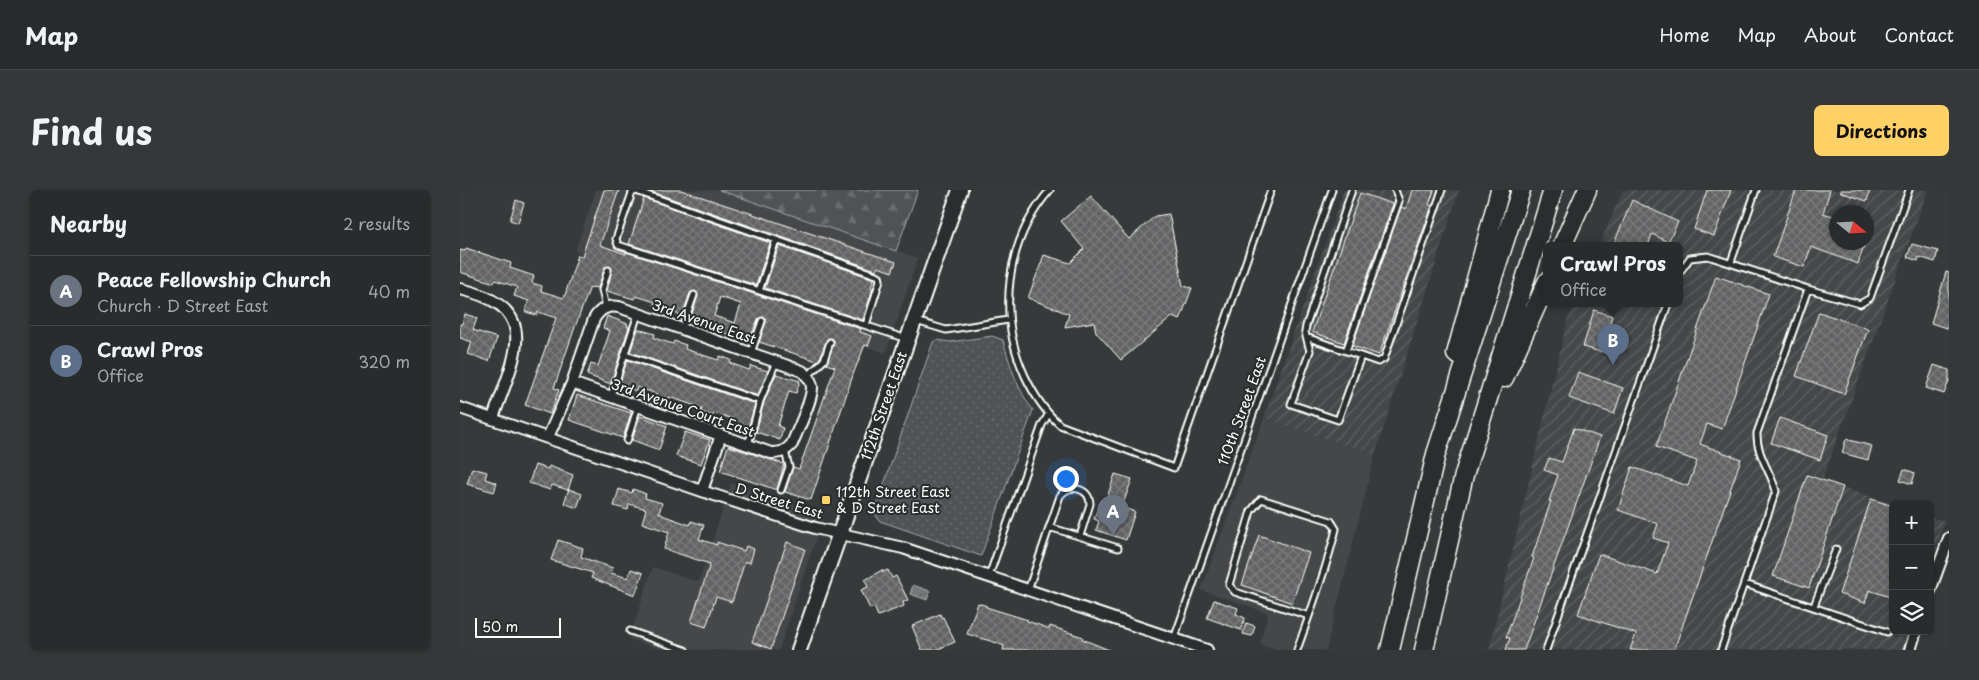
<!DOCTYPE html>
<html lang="en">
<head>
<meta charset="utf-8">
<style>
  :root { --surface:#292c2c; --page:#353838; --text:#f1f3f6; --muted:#a5a7a9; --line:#454848; --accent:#ffd166 }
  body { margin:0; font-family:"Playpen Sans",sans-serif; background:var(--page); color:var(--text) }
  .controls { position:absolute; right:15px; bottom:15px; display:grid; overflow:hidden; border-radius:8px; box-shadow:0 1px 4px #0004 }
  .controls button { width:45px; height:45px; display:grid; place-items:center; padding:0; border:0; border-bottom:1px solid var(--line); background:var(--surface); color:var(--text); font:25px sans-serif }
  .compass { position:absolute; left:1369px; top:15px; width:45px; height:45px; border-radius:50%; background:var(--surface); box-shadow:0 1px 4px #0004; rotate:108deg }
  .scale { position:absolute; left:15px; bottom:12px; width:86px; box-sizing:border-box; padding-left:5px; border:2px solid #fff; border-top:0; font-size:14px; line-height:18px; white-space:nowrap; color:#fff; -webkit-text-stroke:4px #2a2d2e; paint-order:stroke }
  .you { position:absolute; left:605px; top:288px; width:18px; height:18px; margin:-12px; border:4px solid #fff; border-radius:50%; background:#1a73e8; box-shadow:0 0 0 8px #1a73e833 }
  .badge { display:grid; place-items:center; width:32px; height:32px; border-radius:50%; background:var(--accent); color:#fff; font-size:16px; font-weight:700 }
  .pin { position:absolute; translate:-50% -41px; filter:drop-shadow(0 1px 2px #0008) }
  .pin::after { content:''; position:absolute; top:26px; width:18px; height:15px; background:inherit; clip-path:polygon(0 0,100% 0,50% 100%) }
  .popup { position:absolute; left:1083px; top:52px; width:140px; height:65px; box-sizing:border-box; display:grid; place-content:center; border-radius:8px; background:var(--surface); filter:drop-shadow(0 1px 4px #0005); font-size:16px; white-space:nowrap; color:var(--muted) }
  .popup b { font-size:19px; color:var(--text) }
  .popup::after { content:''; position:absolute; left:50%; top:100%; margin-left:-10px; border:10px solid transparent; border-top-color:var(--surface) }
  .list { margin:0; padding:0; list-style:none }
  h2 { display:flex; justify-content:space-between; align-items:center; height:65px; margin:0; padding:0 20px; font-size:21px }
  h2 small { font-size:16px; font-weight:400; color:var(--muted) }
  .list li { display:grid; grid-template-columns:32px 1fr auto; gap:15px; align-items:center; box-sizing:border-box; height:70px; padding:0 20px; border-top:1px solid var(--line) }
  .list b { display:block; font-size:19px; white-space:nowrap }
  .list p { margin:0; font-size:16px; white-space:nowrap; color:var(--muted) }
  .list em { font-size:16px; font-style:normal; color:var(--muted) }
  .icon { flex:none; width:28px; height:28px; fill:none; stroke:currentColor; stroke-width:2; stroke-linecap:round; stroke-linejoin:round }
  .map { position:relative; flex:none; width:1489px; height:460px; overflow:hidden; border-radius:8px }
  header { display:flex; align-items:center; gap:30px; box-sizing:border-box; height:70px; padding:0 25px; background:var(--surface); border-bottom:1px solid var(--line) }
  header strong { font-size:24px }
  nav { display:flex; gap:28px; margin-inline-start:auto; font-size:18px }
  .intro { display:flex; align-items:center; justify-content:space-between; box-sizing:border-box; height:120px; padding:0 30px }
  h1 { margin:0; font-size:35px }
  .button { padding:12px 22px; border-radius:8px; background:var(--accent); color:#111; font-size:18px; font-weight:700 }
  main { display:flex; gap:30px; padding:0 30px }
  aside { flex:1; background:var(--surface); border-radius:8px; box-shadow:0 1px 4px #0004 }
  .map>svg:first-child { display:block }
  .built { fill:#444748 }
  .industrial { fill:url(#industrial-furrows); fill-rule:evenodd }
  .grass { fill:url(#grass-dots); stroke:#a8a9aa }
  .forest { fill:url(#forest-firs); stroke:#a8a9aa }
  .water { fill:url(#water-waves); stroke:#adaeaf }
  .building { fill:url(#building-cross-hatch); stroke:#fff; fill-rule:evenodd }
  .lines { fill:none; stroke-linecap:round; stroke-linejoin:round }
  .lane-casing { stroke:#fff; stroke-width:9 }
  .street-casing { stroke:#fff; stroke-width:14 }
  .secondary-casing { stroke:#fff; stroke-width:18 }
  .highway-casing { stroke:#fff; stroke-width:21 }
  .lane { stroke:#2a2d2e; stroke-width:5 }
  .street { stroke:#2a2d2e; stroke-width:10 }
  .secondary { stroke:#2a2d2e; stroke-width:14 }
  .highway { stroke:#2a2d2e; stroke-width:18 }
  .poi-dot { fill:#ffd166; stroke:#2a2d2e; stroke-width:2 }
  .labels { text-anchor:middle; stroke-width:4; stroke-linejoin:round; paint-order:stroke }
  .street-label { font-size:14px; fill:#fff; stroke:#2a2d2e }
  .poi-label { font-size:14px; fill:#fff; stroke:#2a2d2e; text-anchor:start }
</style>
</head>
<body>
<header>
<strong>Map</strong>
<nav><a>Home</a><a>Map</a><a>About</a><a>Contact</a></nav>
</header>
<div class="intro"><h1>Find us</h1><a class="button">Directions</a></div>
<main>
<aside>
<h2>Nearby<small>2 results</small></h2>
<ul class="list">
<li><span class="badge" style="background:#6b7280">A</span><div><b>Peace Fellowship Church</b><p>Church · D Street East</p></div><em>40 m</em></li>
<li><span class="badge" style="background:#5c6f8a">B</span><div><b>Crawl Pros</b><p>Office</p></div><em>320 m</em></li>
</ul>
</aside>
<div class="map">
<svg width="1489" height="460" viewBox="0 0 1489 460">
  <defs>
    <pattern id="industrial-furrows" width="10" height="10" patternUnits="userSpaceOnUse" patternTransform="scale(1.25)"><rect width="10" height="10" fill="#444748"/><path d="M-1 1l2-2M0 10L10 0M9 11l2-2" fill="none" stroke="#606363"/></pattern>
    <pattern id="grass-dots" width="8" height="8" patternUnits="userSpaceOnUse" patternTransform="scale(1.25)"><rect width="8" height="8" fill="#505354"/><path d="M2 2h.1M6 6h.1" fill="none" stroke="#6a6d6e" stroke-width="1.8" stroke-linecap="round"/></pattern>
    <pattern id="forest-firs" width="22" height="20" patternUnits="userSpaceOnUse" patternTransform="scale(1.25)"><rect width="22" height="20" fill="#505354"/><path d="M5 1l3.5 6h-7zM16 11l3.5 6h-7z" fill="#6a6d6e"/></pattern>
    <pattern id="water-waves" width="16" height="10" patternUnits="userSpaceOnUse" patternTransform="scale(1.25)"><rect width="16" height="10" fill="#767879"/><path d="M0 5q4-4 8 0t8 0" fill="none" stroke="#616262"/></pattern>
    <pattern id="building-cross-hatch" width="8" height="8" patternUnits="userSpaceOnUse" patternTransform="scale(1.25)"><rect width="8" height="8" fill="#636465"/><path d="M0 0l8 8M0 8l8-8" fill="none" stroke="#7a7b7c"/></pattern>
  </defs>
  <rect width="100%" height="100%" fill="#373a3b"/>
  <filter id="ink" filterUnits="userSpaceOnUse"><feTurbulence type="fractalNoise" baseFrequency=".02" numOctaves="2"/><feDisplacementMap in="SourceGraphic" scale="10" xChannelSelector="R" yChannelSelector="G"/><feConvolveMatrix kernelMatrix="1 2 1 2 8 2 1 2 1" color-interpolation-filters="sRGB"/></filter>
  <g filter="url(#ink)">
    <path class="built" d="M136 0H259L458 68 426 163 115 61Z
      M804 228 915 265 866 460H816L800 454 808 423 741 400Z
      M271 293 364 324 319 460H203L169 449 193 377 239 392Z"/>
    <path class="industrial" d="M884 0H999L915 265 804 228Z
      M1163 0H1468L1362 291 1433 314V441H1449L1443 460H1029L1107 131 1114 114H1219V56H1139ZM1376 22H1406V52H1376Z
      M1470 327 1485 331 1470 376Z"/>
    <path class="grass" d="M532 146 543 150C550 175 557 199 573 220L521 366 420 331 414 323 473 152 477 150 490 152Z"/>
    <path class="forest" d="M259 0H458L436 61Z"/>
    <path class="water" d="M453 395 470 401 467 410 450 404Z"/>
    <path class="building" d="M144 0H159L140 55 166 64V62L401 139 400 142 412 146 408 156 405 155 394 182 351 310 325 302 333 277 339 279 375 177 366 174 374 153V150L370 148 367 149 360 168 357 171 299 152 306 132 303 127 298 129 289 151 232 132 233 130 230 129 238 106 235 101 230 103 222 126 194 115 195 112 176 106 174 109 147 101 152 79 150 76 145 77 138 98 130 97 115 137 94 198 99 200 90 224 65 215 96 128 78 122 77 125 65 122 69 111 54 106 57 97 35 90 34 93 0 82V60L5 61 6 58 51 73 50 78 74 86 72 93 82 96 81 101 104 108 118 65 122 66ZM260 107 281 114 275 133 254 126Z
      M187 0H221L436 72 432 82 418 77 416 80Z
      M952 0H974L969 15 972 16 919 165 892 156 941 17 946 19Z
      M1247 0H1271L1254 46 1234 39Z
      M1336 0H1370L1363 23 1376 27V52H1405L1398 74 1351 57 1344 77 1313 67Z
      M1380 0H1410L1407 11 1380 2Z
      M900 3 933 14 884 153 852 142Z
      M631 6 669 49 695 26 709 24 723 96 732 98 720 130 712 127 661 170 636 142 634 132 605 137 609 124 568 108 584 65 610 73 624 59 601 31Z
      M184 8 310 53 296 95 169 54Z
      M56 10 64 13 58 33 50 30Z
      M1172 10 1218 32 1208 52 1192 44 1188 56H1153Z
      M1452 54 1478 61 1475 72 1459 67 1458 71 1447 67Z
      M319 56 414 89 411 97 413 98 403 130 305 98Z
      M1486 82 1489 83V139L1471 133Z
      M1256 86 1309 104 1262 239 1247 234 1240 254 1281 269 1214 460H1170L1176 444 1118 424 1139 364 1197 384 1208 353 1193 348 1198 334 1158 320 1172 277 1228 296 1237 271 1196 257Z
      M1134 120 1152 126 1141 162 1123 157Z
      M1359 122 1408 139 1384 204 1336 186Z
      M5 124 17 128 13 140 37 148 29 171 8 164 12 152 0 148V134H2Z
      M147 126 168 134 167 136 169 137 151 193H148L127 185 131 174 138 176 150 141 143 138Z
      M178 139 195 144 194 148 213 154 214 151 226 155 225 159 258 170 260 166 271 170 270 173 289 180 291 176 308 181 298 206 170 162Z
      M167 170 295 214 288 239 271 233 273 229 254 223 253 226 241 222 242 218 209 207 208 211 196 207 197 204 177 197 176 201 159 195Z
      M1474 175 1489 180V191L1484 204 1466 198Z
      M1118 182 1163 198 1154 224 1109 208Z
      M316 184 340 191 336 203 329 201 318 236 323 238 320 250 296 242 304 212Z
      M117 205 171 223 163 248 109 230Z
      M180 226 207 236 199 260 172 250Z
      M1320 228 1368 245 1360 270 1311 253Z
      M1114 238 1140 247 1064 460H1046L1050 448 1046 447 1074 368 1072 367 1091 311H1089L1098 285 1084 280 1089 268 1102 272Z
      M225 242 250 250 241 274 216 266Z
      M1386 249 1412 256 1408 270 1382 263Z
      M268 256 324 274 317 300 260 281Z
      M75 275 88 279 89 276 113 285 108 300 92 295 90 300 69 293Z
      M12 278 27 282 25 289 37 293 34 302 7 294Z
      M1444 279 1455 283 1452 294 1440 290Z
      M655 284 672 289 662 317 675 322 666 350 636 340 639 331 634 329 637 320 642 322Z
      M1347 285 1383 297 1349 398 1313 386Z
      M109 299 122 304 117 318 104 313Z
      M159 299 172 303 173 299 186 304 185 308 202 313 199 323 202 324V325L230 335 231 331 244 335 239 349 257 355V352L284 361 286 356 294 359 290 373 285 371 272 412 256 407 246 437 231 432 250 374 204 359 209 342 182 333 186 319 169 314 168 320 154 316Z
      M1411 309 1433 316V408L1409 400 1405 413 1379 404Z
      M799 345 849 363 832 413 782 395Z
      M98 350 123 358 121 367 153 378 151 383 168 388 171 379 183 383 175 405 131 388 133 383 91 370Z
      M327 352 345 359 311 459 292 452Z
      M422 380 423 382 428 380 432 388 436 386 448 410 443 412 444 416 418 426 414 417 410 419 401 400 408 397 405 390Z
      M754 410 778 418 776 424 785 428 781 440 747 428Z
      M518 413 527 416 526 417 568 430 567 431 579 435 589 439 590 436 623 447 622 449 649 460H543L544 456 537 453 507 444Z
      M480 424 482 428 483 427 495 452 476 460H462L452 436Z
      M786 433 795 436 792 446 783 444Z"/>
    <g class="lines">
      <g class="lane-casing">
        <path id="lane" d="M590 0C545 52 537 125 565 186 574 205 584 221 600 235L714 278 811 0
          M892 0 846 136 845 142 850 161 831 214 878 230 901 166
          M1271 72 1296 0
          M1219 83 1230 68 1248 66 1348 99 1400 114 1410 108 1449 0
          M299 101 316 50
          M146 117 142 100 148 80
          M456 131 486 140 548 130
          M406 135 420 90 419 86 176 1 172 3 156 49 158 55 447 149
          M222 139 234 105
          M846 147 918 172 924 169 982 0
          M886 161 939 11 935 0
          M291 163 302 131
          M166 165 300 211
          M348 186 364 170 370 152
          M151 206 178 124
          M167 251 178 216
          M288 255 300 211 316 172
          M321 300 329 277 325 261
          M589 337 658 358
          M529 386 582 235 588 225
          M1285 394 1427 442
          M568 400 600 306C609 293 630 298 630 314L620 346
          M1354 416 1376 359
          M170 441 225 460
          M714 449 872 0
          M837 460C851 420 866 381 876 339L871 331 801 309 791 321 769 395 775 402 849 426
          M1086 460 1208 114
          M1261 460 1316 301C1311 282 1296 264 1297 243L1348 99"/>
      </g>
      <g class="street-casing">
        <path id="street" d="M0 99C86 118 53 169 33 228
          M0 218 242 301 355 338 443 358 747 460
          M88 247 112 193 134 129C140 119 147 115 159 117L342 181C347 186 352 190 352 198 352 211 337 241 332 254 326 261 321 263 311 263L112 193
          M242 301 261 245
          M1470 401 1489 348
          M1450 460 1456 441"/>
      </g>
      <g class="secondary-casing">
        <path id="secondary" d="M339 460 500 0"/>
      </g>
      <g class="highway-casing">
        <path id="highway" d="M1102 56 1127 0
          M996 164 1040 0
          M1044 188 1087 92
          M930 460 976 264 1061 0
          M964 460 1004 285 1093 0"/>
      </g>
      <use href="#lane" class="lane"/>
      <use href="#street" class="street"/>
      <use href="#secondary" class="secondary"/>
      <use href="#highway" class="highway"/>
    </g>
  </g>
  <rect class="poi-dot" x="361" y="305" width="10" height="10" rx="2.5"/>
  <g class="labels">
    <g class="street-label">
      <text transform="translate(244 132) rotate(19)" y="5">3rd Avenue East</text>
      <text transform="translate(424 216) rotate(-71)" y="5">112th Street East</text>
      <text transform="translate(223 218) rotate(19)" y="5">3rd Avenue Court East</text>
      <text transform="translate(782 221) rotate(-70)" y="5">110th Street East</text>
      <text transform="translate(319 311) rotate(17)" y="5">D Street East</text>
    </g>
    <g class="poi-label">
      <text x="376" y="307">112th Street East<tspan x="376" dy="16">&amp; D Street East</tspan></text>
    </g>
  </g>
</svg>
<div class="controls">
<button>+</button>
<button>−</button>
<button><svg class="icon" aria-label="layers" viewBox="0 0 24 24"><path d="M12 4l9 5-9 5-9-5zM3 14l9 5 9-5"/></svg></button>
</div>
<svg class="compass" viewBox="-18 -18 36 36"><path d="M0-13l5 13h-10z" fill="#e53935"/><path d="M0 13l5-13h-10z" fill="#a5a7a9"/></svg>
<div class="scale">50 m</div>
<div class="you"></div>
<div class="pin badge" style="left:653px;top:346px;background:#6b7280">A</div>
<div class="pin badge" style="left:1153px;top:175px;background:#5c6f8a">B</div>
<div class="popup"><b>Crawl Pros</b>Office</div>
</div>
</main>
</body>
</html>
